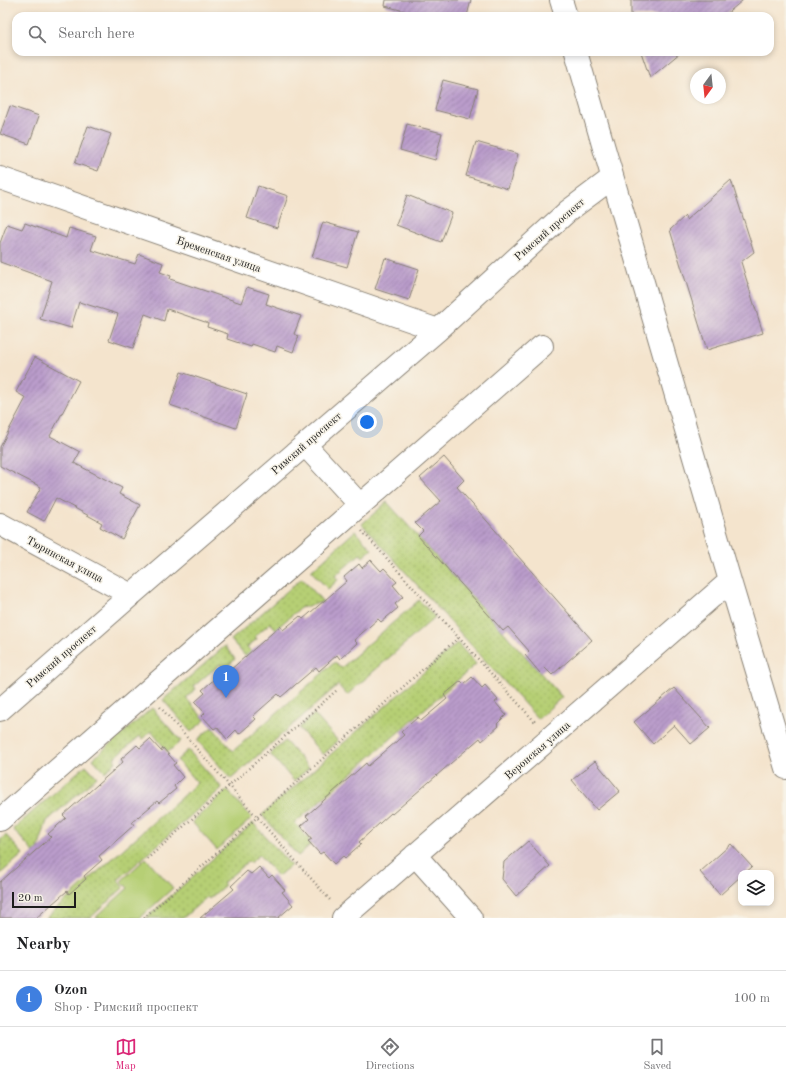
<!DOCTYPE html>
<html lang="en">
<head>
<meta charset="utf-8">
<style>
  :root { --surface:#fff; --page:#f2f2f2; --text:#202124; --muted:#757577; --line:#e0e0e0; --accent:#db2777 }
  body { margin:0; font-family:"Old Standard TT",serif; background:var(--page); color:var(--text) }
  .controls { position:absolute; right:12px; bottom:12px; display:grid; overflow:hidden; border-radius:8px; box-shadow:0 2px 6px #0003 }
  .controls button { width:36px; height:36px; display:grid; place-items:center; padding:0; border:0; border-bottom:1px solid var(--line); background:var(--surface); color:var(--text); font:20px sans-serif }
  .compass { position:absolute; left:690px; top:68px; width:36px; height:36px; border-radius:50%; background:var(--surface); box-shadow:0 2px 6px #0003; rotate:195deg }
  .scale { position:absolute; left:12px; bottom:10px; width:64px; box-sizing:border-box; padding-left:4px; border:2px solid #1c1c1c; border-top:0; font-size:11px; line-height:14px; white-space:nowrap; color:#1c1c1c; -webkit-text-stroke:3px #f7f3e8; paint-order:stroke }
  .you { position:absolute; left:367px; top:422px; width:14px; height:14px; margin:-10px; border:3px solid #fff; border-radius:50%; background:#1a73e8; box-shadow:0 0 0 6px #1a73e833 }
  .badge { display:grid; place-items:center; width:26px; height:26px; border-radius:50%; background:var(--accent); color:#fff; font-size:13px; font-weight:700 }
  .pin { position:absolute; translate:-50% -33px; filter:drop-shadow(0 1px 2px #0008) }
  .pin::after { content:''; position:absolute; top:21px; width:14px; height:12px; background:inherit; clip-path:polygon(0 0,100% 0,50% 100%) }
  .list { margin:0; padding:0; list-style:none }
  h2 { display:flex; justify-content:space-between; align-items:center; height:52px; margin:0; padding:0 16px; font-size:17px }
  h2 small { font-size:13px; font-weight:400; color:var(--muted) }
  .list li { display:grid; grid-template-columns:26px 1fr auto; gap:12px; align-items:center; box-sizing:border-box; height:56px; padding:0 16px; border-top:1px solid var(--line) }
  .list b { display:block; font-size:15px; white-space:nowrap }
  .list p { margin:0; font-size:13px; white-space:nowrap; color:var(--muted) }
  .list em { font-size:13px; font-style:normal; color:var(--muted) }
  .icon { flex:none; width:22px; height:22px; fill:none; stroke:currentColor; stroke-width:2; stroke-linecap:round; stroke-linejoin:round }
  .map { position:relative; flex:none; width:786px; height:918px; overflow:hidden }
  .search { position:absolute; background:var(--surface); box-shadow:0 2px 6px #0003; left:12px; right:12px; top:12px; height:44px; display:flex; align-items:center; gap:10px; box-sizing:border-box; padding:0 14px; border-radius:12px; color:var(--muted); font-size:15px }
  .sheet { height:108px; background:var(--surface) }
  nav { display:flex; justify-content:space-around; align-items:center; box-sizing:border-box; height:56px; border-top:1px solid var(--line); background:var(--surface); font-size:11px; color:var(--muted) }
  nav a { display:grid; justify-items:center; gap:2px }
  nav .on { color:var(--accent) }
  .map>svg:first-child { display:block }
  .grass { fill:url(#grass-dots); stroke:#697648 }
  .park { fill:#b6cf74; stroke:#697648 }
  .building { fill:url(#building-hatch) }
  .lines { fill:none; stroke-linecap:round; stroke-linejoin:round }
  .minor-casing { stroke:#888074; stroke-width:24 }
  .path { stroke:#888074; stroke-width:2.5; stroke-dasharray:1 3; stroke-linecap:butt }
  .minor { stroke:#fff; stroke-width:22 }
  .labels { text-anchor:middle; stroke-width:3; stroke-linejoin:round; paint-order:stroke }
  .street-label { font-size:11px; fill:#1c1c1c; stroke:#f7f3e8 }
</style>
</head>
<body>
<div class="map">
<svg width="786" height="918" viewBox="0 0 786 918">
  <defs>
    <pattern id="grass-dots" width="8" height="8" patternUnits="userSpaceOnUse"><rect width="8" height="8" fill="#b6cf74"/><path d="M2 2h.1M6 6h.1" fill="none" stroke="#9cb164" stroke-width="1.8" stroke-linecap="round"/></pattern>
    <pattern id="building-hatch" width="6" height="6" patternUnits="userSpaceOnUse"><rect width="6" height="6" fill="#ba9ccb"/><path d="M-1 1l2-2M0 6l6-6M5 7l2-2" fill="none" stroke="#967ea4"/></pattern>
  </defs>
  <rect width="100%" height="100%" fill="#f7f3e8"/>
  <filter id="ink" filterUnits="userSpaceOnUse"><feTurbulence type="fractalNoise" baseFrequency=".025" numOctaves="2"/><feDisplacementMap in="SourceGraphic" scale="8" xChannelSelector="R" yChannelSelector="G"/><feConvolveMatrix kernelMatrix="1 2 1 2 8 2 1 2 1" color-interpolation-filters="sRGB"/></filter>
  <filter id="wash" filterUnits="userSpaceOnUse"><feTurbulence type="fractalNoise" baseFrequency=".012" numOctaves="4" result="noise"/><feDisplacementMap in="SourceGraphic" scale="16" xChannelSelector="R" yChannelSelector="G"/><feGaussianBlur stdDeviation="0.9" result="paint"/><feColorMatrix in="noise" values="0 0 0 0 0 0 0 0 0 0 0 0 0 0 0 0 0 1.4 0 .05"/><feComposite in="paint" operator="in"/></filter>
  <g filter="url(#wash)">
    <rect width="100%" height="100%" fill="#f4e4cd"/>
    <path class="grass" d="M387 502 562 697 538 719 362 524Z
      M355 531 372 549 363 557 360 554 335 576 338 580 328 589 311 571Z
      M302 578 323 602 300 608 276 629 270 623 255 636 257 639 247 647 252 652 246 657 231 640Z
      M419 600 435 617 347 695 338 685 231 779 197 740 212 727 233 751 335 662 341 668Z
      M457 643 476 664 295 823 312 843 298 856 262 815Z
      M225 646 235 659 224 669 220 664 194 686 196 689 186 698 205 720 191 732 163 700Z
      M152 708 181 741 168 752 151 731 142 739 140 736 114 758 116 762 105 772 93 759Z
      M314 714 338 741 323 755 299 728Z
      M285 741 309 768 294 781 270 754Z
      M188 750 222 788 118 880 124 887 90 918H46L197 783 177 760Z
      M86 765 97 777 47 821 38 849 34 853 13 829Z
      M253 823 291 865 278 876 259 855 250 863 248 861 223 883 225 885 209 899 207 897 183 918H146Z
      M6 835 23 854 0 874V840Z"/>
    <path class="park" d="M227 790 252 818 217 850 192 822Z
      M146 858 173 888 140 918H95L128 888 121 881Z"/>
    <g id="blocks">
      <path class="building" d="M386 0H471L467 16H424L385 6Z
        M631 0H743L724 16H631Z
        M641 52H681L650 78Z
        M443 80 478 89 470 119 435 110Z
        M10 106 39 116 29 144 0 134Z
        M407 124 442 133 435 160 400 150Z
        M88 126 111 134 98 171 75 163Z
        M476 142 518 154 508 189 466 176Z
        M731 180 754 252 741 262 763 333 707 350 670 230 685 216 686 220Z
        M258 186 288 196 277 228 247 218Z
        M407 195 452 213 441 242 396 225Z
        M323 222 358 232 347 267 312 257Z
        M25 223 66 238 69 228 96 236 91 250 135 264 139 254 163 263 160 272 171 276 170 279 241 303 247 287 269 294 266 304 301 316 294 334 299 336 293 352 277 346 275 352 252 344 251 347 227 339 228 334 207 327 208 323 167 309 164 321 145 314 133 348 109 340 118 314 79 302 71 328 40 319 52 281 0 262V243L7 224 22 229Z
        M385 258 419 269 409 300 375 289Z
        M35 357 79 381 50 436 80 452 74 463 122 488 119 494 140 505 122 539 100 527 102 523 56 498 44 521 27 512 41 487 0 466V447L26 398 16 392Z
        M181 372 247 394 236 428 170 405Z
        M444 457 464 480 457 487 592 640 552 675 545 668 540 673 525 655 529 651 508 627 503 631 418 536 423 531 415 523 441 501 420 478Z
        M371 560 381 571 384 568 397 582 393 585 403 597 395 604 398 608 381 622 378 619 354 640 357 643 340 659 337 655 319 671 316 667 281 697 278 694 253 716 256 719 239 734 236 730 227 739 217 727 214 729 202 716 205 713 195 702 205 693 202 690 218 676 220 679 280 626 283 630 300 616 303 619 347 581 344 577 359 564 362 568Z
        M472 677 482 688 485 685 498 700 495 702 506 715 497 724 499 726 482 741 480 738 392 814 391 813 359 842 361 844 345 858 343 856 334 864 323 852 320 854 308 841 312 839 301 826 309 819 306 816 366 763 368 766 404 735 401 732 418 717 421 721 447 699 444 695 461 681 464 684Z
        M674 688 710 728 691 744 674 725 653 744 634 722Z
        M150 739 161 751 163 748 176 763 173 765 183 777 174 786 176 789 159 803 157 801 132 822 134 825 99 856 102 860 84 876 86 879 69 894 67 891 36 918H0V882L51 837 48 834 66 818 63 815 123 762 121 759 137 745 140 748Z
        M595 761 620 791 597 810 572 780Z
        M528 841 550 866 516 896 502 879 504 862Z
        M731 844 752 867 745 873H741V876L720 895 700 872Z
        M259 867 269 878 272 875 285 890 282 892 293 905 278 918H200L234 889 231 886 247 871 251 874Z"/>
    </g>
  </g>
  <g filter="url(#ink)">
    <use href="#blocks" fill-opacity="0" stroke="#888074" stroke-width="1"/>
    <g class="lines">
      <g class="minor-casing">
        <path id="minor" d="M561 0 566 16
          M576 52 730 581 786 768
          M0 178 438 330
          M305 445 360 505
          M0 524 131 595
          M0 710 131 595 438 330 568 211 612 178
          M0 820 542 346
          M415 855 471 918
          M343 918 730 581"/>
      </g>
      <path class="path" d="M362 531 536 723
        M160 707 330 900
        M147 859 337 690
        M144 918 458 638"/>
      <use href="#minor" class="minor"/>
    </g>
  </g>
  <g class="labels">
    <g class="street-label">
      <text transform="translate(549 229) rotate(-41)" y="4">Римский проспект</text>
      <text transform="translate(219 254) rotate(19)" y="4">Бременская улица</text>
      <text transform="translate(306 443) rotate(-41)" y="4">Римский проспект</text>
      <text transform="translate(65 559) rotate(28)" y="4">Тюринская улица</text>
      <text transform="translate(61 656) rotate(-41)" y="4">Римский проспект</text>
      <text transform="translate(537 750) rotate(-41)" y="4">Веронская улица</text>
    </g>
  </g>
</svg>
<div class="controls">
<button><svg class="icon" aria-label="layers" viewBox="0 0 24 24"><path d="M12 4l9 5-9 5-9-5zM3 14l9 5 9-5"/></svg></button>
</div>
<svg class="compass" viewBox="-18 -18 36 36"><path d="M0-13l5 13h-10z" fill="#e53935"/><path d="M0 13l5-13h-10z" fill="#757577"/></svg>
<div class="scale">20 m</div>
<div class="you"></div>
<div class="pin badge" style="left:226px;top:698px;background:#3f7fe0">1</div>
<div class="search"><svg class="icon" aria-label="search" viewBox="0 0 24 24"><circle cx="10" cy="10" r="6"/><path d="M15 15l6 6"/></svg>Search here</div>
</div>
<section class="sheet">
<h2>Nearby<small></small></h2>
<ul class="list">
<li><span class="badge" style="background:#3f7fe0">1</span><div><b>Ozon</b><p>Shop · Римский проспект</p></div><em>100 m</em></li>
</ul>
</section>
<nav>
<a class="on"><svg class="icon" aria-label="map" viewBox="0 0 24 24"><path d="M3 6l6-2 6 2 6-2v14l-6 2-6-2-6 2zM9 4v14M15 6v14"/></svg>Map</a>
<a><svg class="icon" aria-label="directions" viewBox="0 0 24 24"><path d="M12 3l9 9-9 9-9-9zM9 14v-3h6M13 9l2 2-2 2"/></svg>Directions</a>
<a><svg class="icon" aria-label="saved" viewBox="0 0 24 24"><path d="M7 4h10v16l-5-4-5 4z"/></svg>Saved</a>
</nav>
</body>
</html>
